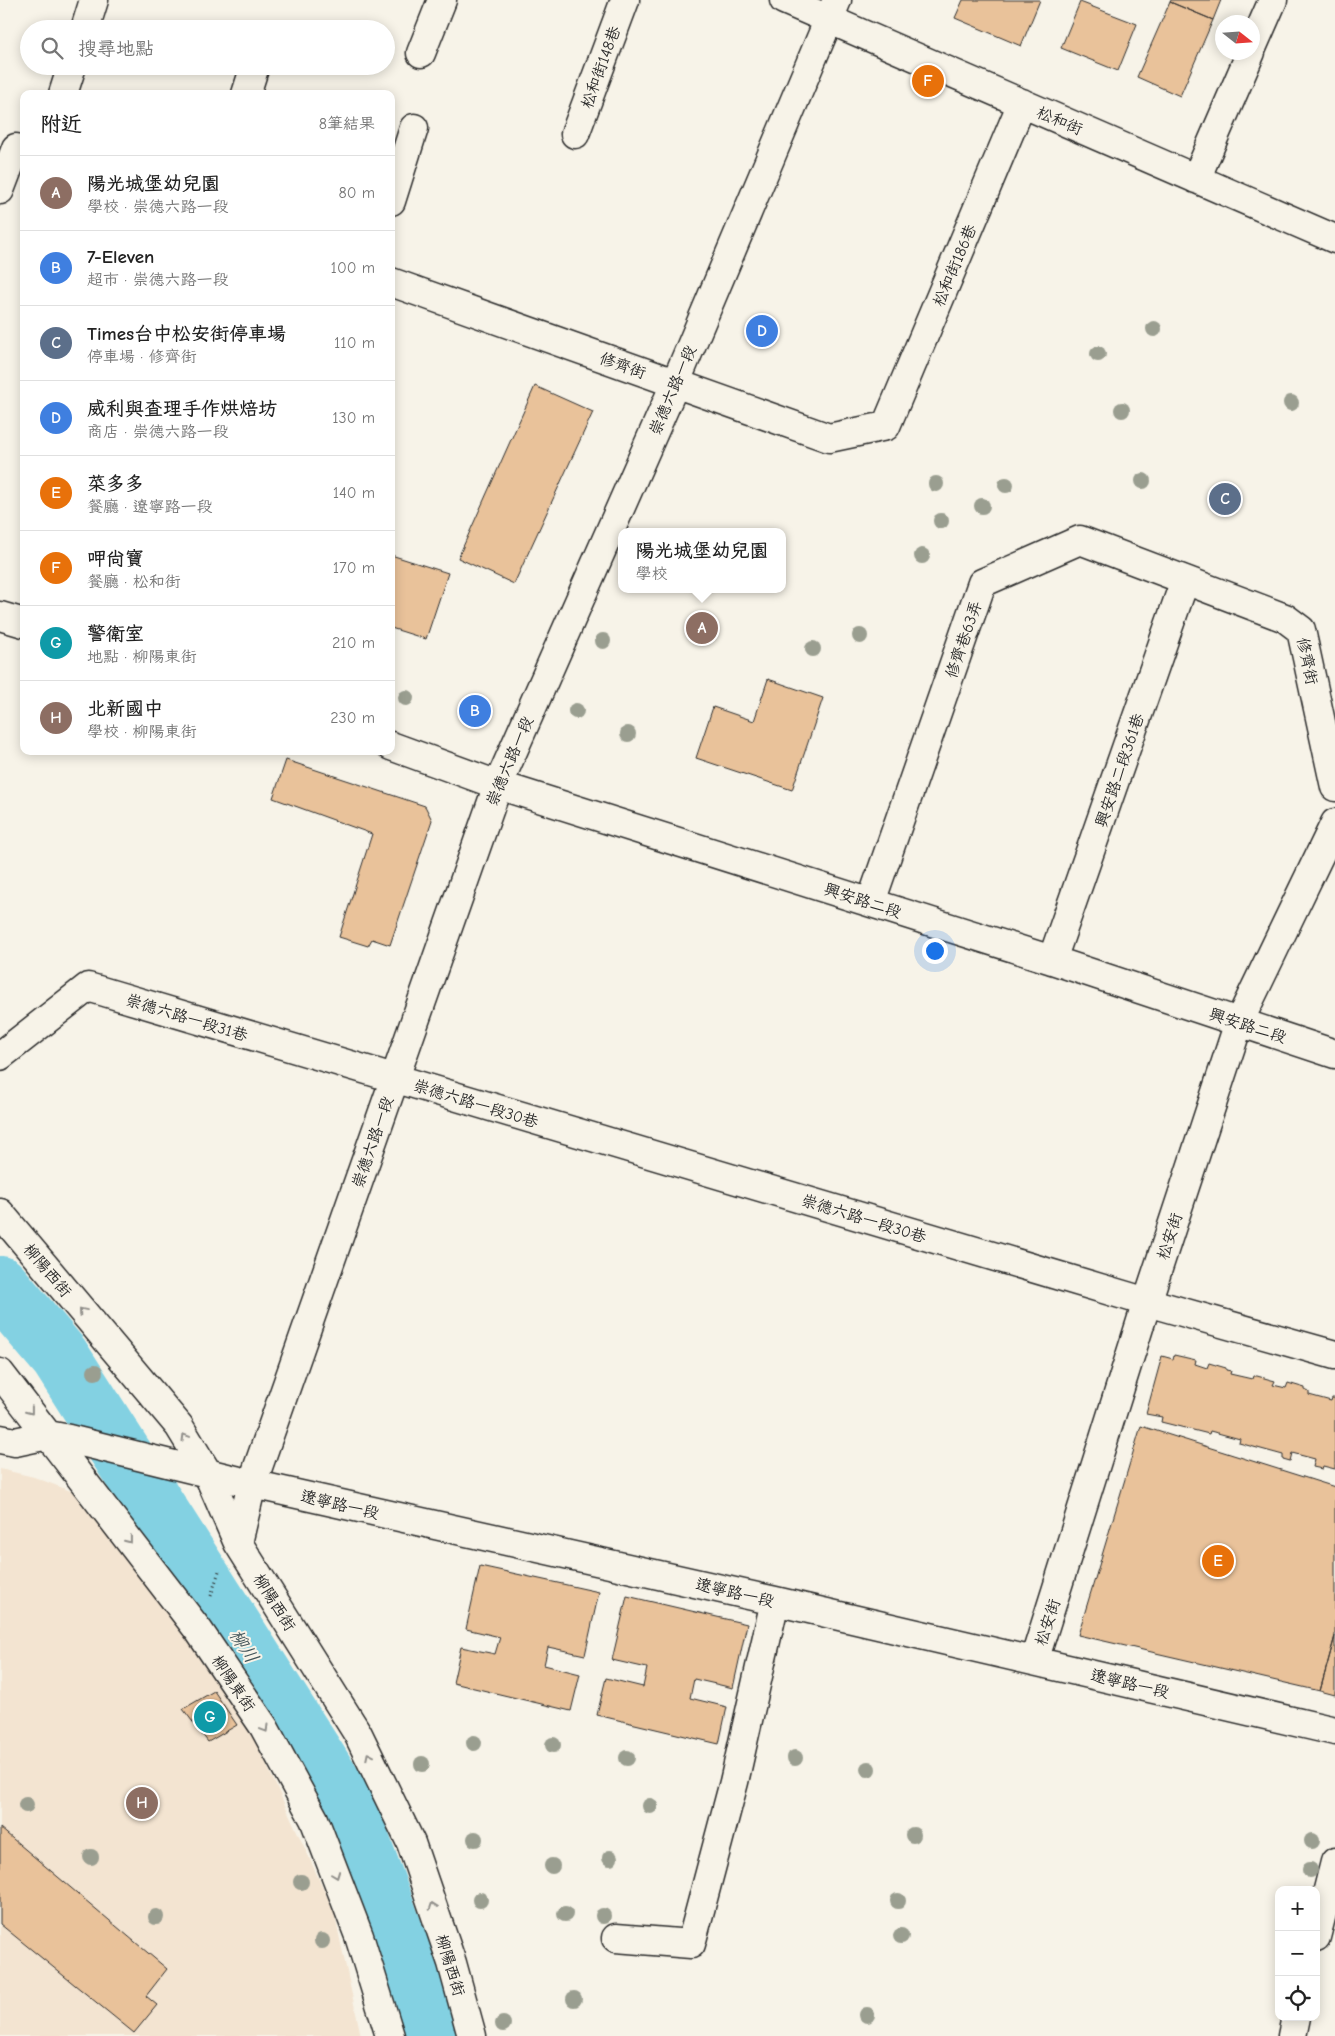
<!DOCTYPE html>
<html lang="zh-TW">
<head>
<meta charset="utf-8">
<style>
  :root { --surface:#fff; --page:#f6f6f6; --text:#222; --muted:#767676; --line:#e0e0e0; --accent:#b45309 }
  body { margin:0; font-family:"Comic Neue","LXGW WenKai TC",sans-serif; background:var(--page); color:var(--text) }
  .controls { position:absolute; right:15px; bottom:15px; display:grid; overflow:hidden; border-radius:10px; box-shadow:0 2px 12px #0003 }
  .controls button { width:45px; height:45px; display:grid; place-items:center; padding:0; border:0; border-bottom:1px solid var(--line); background:var(--surface); color:var(--text); font:25px sans-serif }
  .compass { position:absolute; left:1215px; top:15px; width:45px; height:45px; border-radius:50%; background:var(--surface); box-shadow:0 2px 12px #0003; rotate:107deg }
  .you { position:absolute; left:934px; top:950px; width:18px; height:18px; margin:-12px; border:4px solid #fff; border-radius:50%; background:#1a73e8; box-shadow:0 0 0 8px #1a73e833 }
  .badge { display:grid; place-items:center; width:32px; height:32px; border-radius:50%; background:var(--accent); color:#fff; font-size:16px; font-weight:700 }
  .pin { position:absolute; translate:-50% -50%; border:2px solid #fff; box-shadow:0 1px 5px #0006 }
  .popup { position:absolute; left:618px; top:528px; width:168px; height:65px; box-sizing:border-box; display:grid; place-content:center; border-radius:10px; background:var(--surface); filter:drop-shadow(0 1px 4px #0005); font-size:16px; white-space:nowrap; color:var(--muted) }
  .popup b { font-size:19px; color:var(--text) }
  .popup::after { content:''; position:absolute; left:50%; top:100%; margin-left:-10px; border:10px solid transparent; border-top-color:var(--surface) }
  .list { margin:0; padding:0; list-style:none }
  h2 { display:flex; justify-content:space-between; align-items:center; height:65px; margin:0; padding:0 20px; font-size:21px }
  h2 small { font-size:16px; font-weight:400; color:var(--muted) }
  .list li { display:grid; grid-template-columns:32px 1fr auto; gap:15px; align-items:center; box-sizing:border-box; height:75px; padding:0 20px; border-top:1px solid var(--line) }
  .list b { display:block; font-size:19px; white-space:nowrap }
  .list p { margin:0; font-size:16px; white-space:nowrap; color:var(--muted) }
  .list em { font-size:16px; font-style:normal; color:var(--muted) }
  .icon { flex:none; width:28px; height:28px; fill:none; stroke:currentColor; stroke-width:2; stroke-linecap:round; stroke-linejoin:round }
  .map { position:relative; flex:none; width:1335px; height:2036px; overflow:hidden }
  .search { position:absolute; background:var(--surface); box-shadow:0 2px 12px #0003; left:20px; top:20px; width:375px; height:55px; display:flex; align-items:center; gap:12px; box-sizing:border-box; padding:0 18px; border-radius:28px; color:var(--muted); font-size:19px }
  .panel { position:absolute; background:var(--surface); box-shadow:0 2px 12px #0003; left:20px; top:90px; width:375px; height:665px; border-radius:10px }
  .map>svg:first-child { display:block }
  .built { fill:#f3e4d1 }
  .lines { fill:none; stroke-linecap:round; stroke-linejoin:round }
  .river { stroke:#83d1e2; stroke-width:60 }
  .building { fill:#e9c29a; stroke:#2b2b2b }
  .minor-casing { stroke:#2b2b2b; stroke-width:31 }
  .path { stroke:#2b2b2b; stroke-width:3; stroke-dasharray:1 4; stroke-linecap:butt }
  .minor { stroke:#f7f3e8; stroke-width:28 }
  .tree { fill:#9a9e90 }
  .oneway { stroke:#918f8a }
  .labels { text-anchor:middle; stroke-width:4; stroke-linejoin:round; paint-order:stroke }
  .street-label { font-size:16px; fill:#2b2b2b; stroke:#f7f3e8 }
  .water-label { font-size:18px; font-style:italic; fill:#415459; stroke:#f7f3e8 }
</style>
</head>
<body>
<div class="map">
<svg width="1335" height="2036" viewBox="0 0 1335 2036">
  <rect width="100%" height="100%" fill="#f7f3e8"/>
  <filter id="ink" filterUnits="userSpaceOnUse"><feTurbulence type="fractalNoise" baseFrequency=".02" numOctaves="2"/><feDisplacementMap in="SourceGraphic" scale="10" xChannelSelector="R" yChannelSelector="G"/><feConvolveMatrix kernelMatrix="1 2 1 2 8 2 1 2 1" color-interpolation-filters="sRGB"/></filter>
  <g filter="url(#ink)">
    <path class="built" d="M0 1469 34 1477 81 1495 246 1720 334 1912 361 2036H0Z"/>
    <g class="lines">
      <path class="river" d="M0 1286 60 1357 348 1809 432 2036"/>
    </g>
    <path class="building" d="M963 0H1040L1021 46 955 18Z
      M1171 0H1221L1213 20 1170 2Z
      M1080 2 1137 24 1118 71 1061 48Z
      M1170 2 1213 20 1180 96 1137 77Z
      M535 386 593 412 514 584 458 558Z
      M391 555 448 573 426 639 391 628Z
      M768 679 823 698 792 790 696 758 713 707 754 721Z
      M286 760 425 806 432 820 390 945 372 939 368 946 339 937 372 834 273 798Z
      M1174 1355 1196 1360 1195 1364 1207 1368 1209 1363 1226 1368V1370L1231 1371 1230 1374 1252 1379 1253 1376H1257L1275 1381 1273 1385 1286 1388 1288 1383 1305 1388V1390L1309 1392V1395L1331 1401 1332 1398H1335V1469L1323 1466 1322 1469 1313 1467 1315 1459 1292 1453 1290 1461 1283 1459V1455L1239 1443 1240 1439 1210 1431 1209 1434 1161 1422 1162 1417 1146 1414 1162 1356 1173 1359Z
      M1141 1426 1335 1487V1636L1320 1691 1078 1635Z
      M480 1566 599 1592 585 1655 548 1647 544 1665 580 1674 571 1711 453 1683 461 1647 495 1654 500 1637 466 1629Z
      M627 1596 747 1624 733 1688 694 1679 690 1698 727 1707 719 1744 597 1715 606 1678 643 1687 647 1668 612 1660Z
      M1335 1636V1695L1320 1691Z
      M214 1691 237 1725 208 1742 183 1709Z
      M0 1828 167 1969 146 1996 157 2005 134 2033 0 1924Z"/>
    <g class="lines">
      <g class="minor-casing">
        <path id="minor" d="M784 0 1335 239
          M85 29 94 0
          M1252 48 1273 0
          M421 53 442 0
          M63 94 72 66
          M246 94 255 66
          M575 134 625 0
          M1196 179 1251 52
          M0 190 16 148
          M391 201 414 128
          M391 282 829 438 886 426 1022 103
          M0 616 24 623
          M391 746 498 785 1052 960 1335 1054
          M871 902 982 583 1080 540 1285 618 1301 630 1335 787
          M1052 960 1185 580
          M0 1056 88 987 1147 1302 1335 1355
          M0 1213 179 1426 207 1472 238 1543 358 1734 411 1843 452 1963 472 2036
          M0 1373 199 1631 264 1727 314 1819 359 1936 390 2036
          M0 1439 15 1442 48 1435 69 1439 252 1484 775 1601 1335 1731
          M238 1543 252 1484 498 785 675 384 837 0
          M1034 1661 1147 1302 1239 1022 1335 823
          M1316 1937 1335 1862
          M616 1938 691 1944 734 1782 775 1601
          M1292 2036 1296 2017"/>
      </g>
      <path class="path" d="M211 1596 219 1571"/>
      <use href="#minor" class="minor"/>
    </g>
    <g class="tree">
      <circle cx="1154" cy="329" r="8"/>
      <circle cx="1098" cy="354" r="8"/>
      <circle cx="1291" cy="403" r="8"/>
      <circle cx="1122" cy="410" r="8"/>
      <circle cx="1143" cy="481" r="8"/>
      <circle cx="936" cy="484" r="8"/>
      <circle cx="1006" cy="485" r="8"/>
      <circle cx="982" cy="506" r="8"/>
      <circle cx="941" cy="521" r="8"/>
      <circle cx="922" cy="556" r="8"/>
      <circle cx="860" cy="636" r="8"/>
      <circle cx="603" cy="641" r="8"/>
      <circle cx="813" cy="649" r="8"/>
      <circle cx="406" cy="698" r="8"/>
      <circle cx="576" cy="711" r="8"/>
      <circle cx="628" cy="734" r="8"/>
      <circle cx="95" cy="1372" r="8"/>
      <circle cx="474" cy="1743" r="8"/>
      <circle cx="553" cy="1745" r="8"/>
      <circle cx="627" cy="1758" r="8"/>
      <circle cx="795" cy="1758" r="8"/>
      <circle cx="422" cy="1764" r="8"/>
      <circle cx="868" cy="1769" r="8"/>
      <circle cx="26" cy="1805" r="8"/>
      <circle cx="650" cy="1806" r="8"/>
      <circle cx="913" cy="1835" r="8"/>
      <circle cx="475" cy="1839" r="8"/>
      <circle cx="1312" cy="1841" r="8"/>
      <circle cx="91" cy="1857" r="8"/>
      <circle cx="610" cy="1858" r="8"/>
      <circle cx="552" cy="1866" r="8"/>
      <circle cx="1310" cy="1870" r="8"/>
      <circle cx="301" cy="1882" r="8"/>
      <circle cx="480" cy="1900" r="8"/>
      <circle cx="898" cy="1901" r="8"/>
      <circle cx="565" cy="1914" r="8"/>
      <circle cx="603" cy="1916" r="8"/>
      <circle cx="156" cy="1917" r="8"/>
      <circle cx="901" cy="1936" r="8"/>
      <circle cx="322" cy="1941" r="8"/>
      <circle cx="574" cy="1999" r="8"/>
      <circle cx="867" cy="2015" r="8"/>
      <circle cx="503" cy="2024" r="8"/>
    </g>
    <defs><path id="oneway-chevron" d="M-2-3.5L2.5 0L-2 3.5" fill="none" stroke-width="1.6" stroke-linecap="round" stroke-linejoin="round" transform="scale(1.25)"/></defs>
    <g class="oneway">
      <use href="#oneway-chevron" transform="translate(82 1311) rotate(-130)"/>
      <use href="#oneway-chevron" transform="translate(30 1411) rotate(52)"/>
      <use href="#oneway-chevron" transform="translate(185 1437) rotate(-121)"/>
      <use href="#oneway-chevron" transform="translate(129 1540) rotate(52)"/>
      <use href="#oneway-chevron" transform="translate(265 1729) rotate(59)"/>
      <use href="#oneway-chevron" transform="translate(369 1756) rotate(-116)"/>
      <use href="#oneway-chevron" transform="translate(336 1875) rotate(69)"/>
      <use href="#oneway-chevron" transform="translate(433 1906) rotate(-109)"/>
    </g>
  </g>
  <g class="labels">
    <g class="street-label">
      <text transform="translate(600 67) rotate(-70)" y="6">松和街148巷</text>
      <text transform="translate(1060 120) rotate(23)" y="6">松和街</text>
      <text transform="translate(954 265) rotate(-67)" y="6">松和街186巷</text>
      <text transform="translate(623 365) rotate(20)" y="6">修齊街</text>
      <text transform="translate(672 390) rotate(-67)" y="6">崇德六路一段</text>
      <text transform="translate(963 639) rotate(-71)" y="6">修齊巷63弄</text>
      <text transform="translate(1308 661) rotate(78)" y="6">修齊街</text>
      <text transform="translate(509 761) rotate(-67)" y="6">崇德六路一段</text>
      <text transform="translate(1119 770) rotate(-71)" y="6">興安路二段361巷</text>
      <text transform="translate(863 900) rotate(18)" y="6">興安路二段</text>
      <text transform="translate(187 1017) rotate(17)" y="6">崇德六路一段31巷</text>
      <text transform="translate(1248 1025) rotate(18)" y="6">興安路二段</text>
      <text transform="translate(476 1103) rotate(17)" y="6">崇德六路一段30巷</text>
      <text transform="translate(372 1142) rotate(-71)" y="6">崇德六路一段</text>
      <text transform="translate(864 1218) rotate(17)" y="6">崇德六路一段30巷</text>
      <text transform="translate(1169 1236) rotate(-72)" y="6">松安街</text>
      <text transform="translate(48 1270) rotate(50)" y="6">柳陽西街</text>
      <text transform="translate(340 1504) rotate(13)" y="6">遼寧路一段</text>
      <text transform="translate(735 1592) rotate(13)" y="6">遼寧路一段</text>
      <text transform="translate(275 1602) rotate(58)" y="6">柳陽西街</text>
      <text transform="translate(1047 1622) rotate(-72)" y="6">松安街</text>
      <text transform="translate(234 1683) rotate(56)" y="6">柳陽東街</text>
      <text transform="translate(1130 1683) rotate(13)" y="6">遼寧路一段</text>
      <text transform="translate(451 1965) rotate(73)" y="6">柳陽西街</text>
    </g>
    <g class="water-label">
      <text transform="translate(244 1646) rotate(58)" y="6">柳川</text>
    </g>
  </g>
</svg>
<div class="controls">
<button>+</button>
<button>−</button>
<button><svg class="icon" aria-label="locate" viewBox="0 0 24 24"><circle cx="12" cy="12" r="6"/><path d="M12 2v4M12 18v4M2 12h4M18 12h4"/></svg></button>
</div>
<svg class="compass" viewBox="-18 -18 36 36"><path d="M0-13l5 13h-10z" fill="#e53935"/><path d="M0 13l5-13h-10z" fill="#767676"/></svg>
<div class="you"></div>
<div class="pin badge" style="left:702px;top:628px;background:#8d6e63">A</div>
<div class="popup"><b>陽光城堡幼兒園</b>學校</div>
<div class="pin badge" style="left:475px;top:711px;background:#3f7fe0">B</div>
<div class="pin badge" style="left:1225px;top:499px;background:#5c6f8a">C</div>
<div class="pin badge" style="left:762px;top:331px;background:#3f7fe0">D</div>
<div class="pin badge" style="left:1218px;top:1561px;background:#e8710a">E</div>
<div class="pin badge" style="left:928px;top:81px;background:#e8710a">F</div>
<div class="pin badge" style="left:210px;top:1717px;background:#0f9aa8">G</div>
<div class="pin badge" style="left:142px;top:1803px;background:#8d6e63">H</div>
<div class="search"><svg class="icon" aria-label="search" viewBox="0 0 24 24"><circle cx="10" cy="10" r="6"/><path d="M15 15l6 6"/></svg>搜尋地點</div>
<section class="panel">
<h2>附近<small>8筆結果</small></h2>
<ul class="list">
<li><span class="badge" style="background:#8d6e63">A</span><div><b>陽光城堡幼兒園</b><p>學校 · 崇德六路一段</p></div><em>80 m</em></li>
<li><span class="badge" style="background:#3f7fe0">B</span><div><b>7-Eleven</b><p>超市 · 崇德六路一段</p></div><em>100 m</em></li>
<li><span class="badge" style="background:#5c6f8a">C</span><div><b>Times台中松安街停車場</b><p>停車場 · 修齊街</p></div><em>110 m</em></li>
<li><span class="badge" style="background:#3f7fe0">D</span><div><b>威利與查理手作烘焙坊</b><p>商店 · 崇德六路一段</p></div><em>130 m</em></li>
<li><span class="badge" style="background:#e8710a">E</span><div><b>菜多多</b><p>餐廳 · 遼寧路一段</p></div><em>140 m</em></li>
<li><span class="badge" style="background:#e8710a">F</span><div><b>呷尚寶</b><p>餐廳 · 松和街</p></div><em>170 m</em></li>
<li><span class="badge" style="background:#0f9aa8">G</span><div><b>警衛室</b><p>地點 · 柳陽東街</p></div><em>210 m</em></li>
<li><span class="badge" style="background:#8d6e63">H</span><div><b>北新國中</b><p>學校 · 柳陽東街</p></div><em>230 m</em></li>
</ul>
</section>
</div>
</body>
</html>
